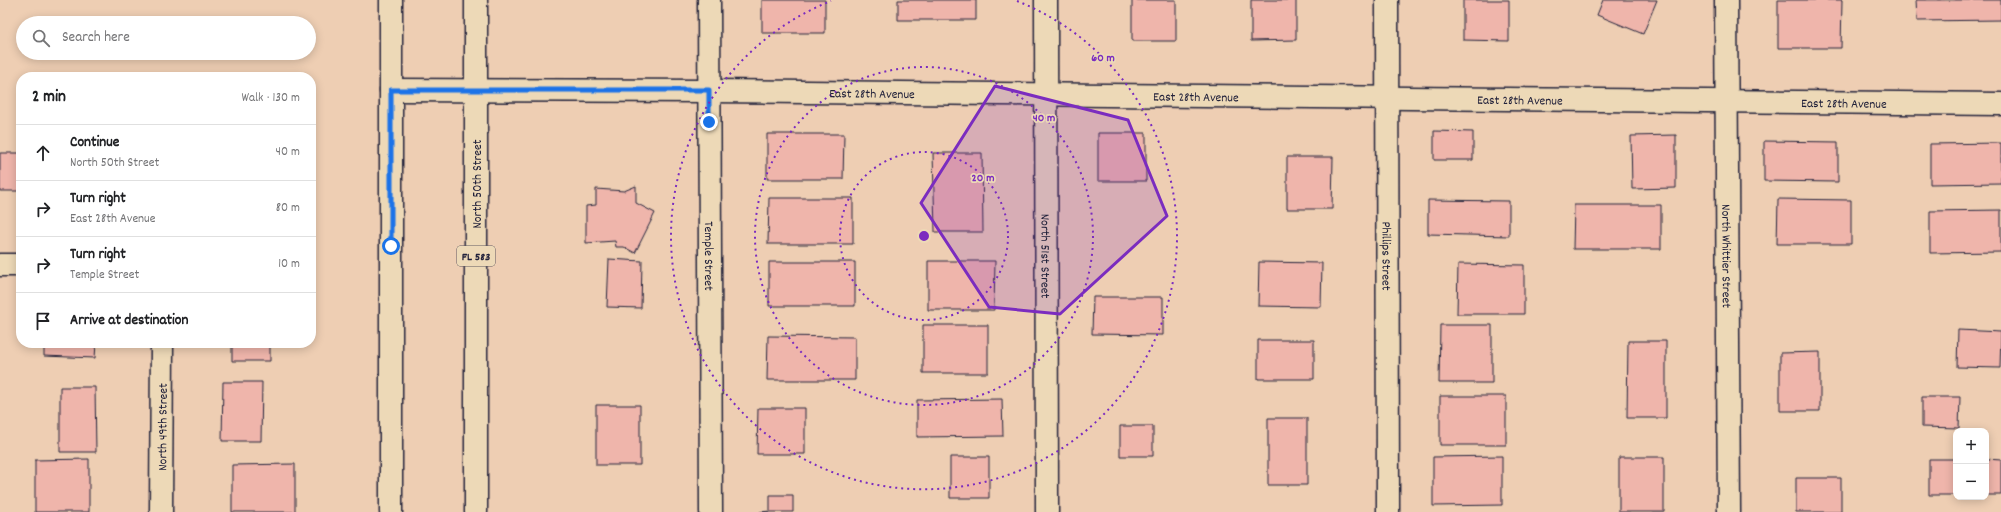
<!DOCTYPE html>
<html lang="en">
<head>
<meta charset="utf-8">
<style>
  :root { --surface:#fff; --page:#f6f6f6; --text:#202124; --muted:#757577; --line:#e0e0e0 }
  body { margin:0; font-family:Dekko,sans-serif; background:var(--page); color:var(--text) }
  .controls { position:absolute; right:12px; bottom:12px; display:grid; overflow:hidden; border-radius:8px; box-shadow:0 2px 10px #0003 }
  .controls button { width:36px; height:36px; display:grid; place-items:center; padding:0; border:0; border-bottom:1px solid var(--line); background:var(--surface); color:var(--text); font:20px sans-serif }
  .stop { position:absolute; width:12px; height:12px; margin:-9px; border:3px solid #1a73e8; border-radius:50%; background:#fff }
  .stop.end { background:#1a73e8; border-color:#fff; box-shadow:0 1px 4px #0008 }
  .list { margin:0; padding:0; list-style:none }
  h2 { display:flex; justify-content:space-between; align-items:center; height:52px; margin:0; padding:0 16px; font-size:17px }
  h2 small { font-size:13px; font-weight:400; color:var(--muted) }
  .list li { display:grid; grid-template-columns:26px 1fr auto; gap:12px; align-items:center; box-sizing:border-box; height:56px; padding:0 16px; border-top:1px solid var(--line) }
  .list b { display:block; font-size:15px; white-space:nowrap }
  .list p { margin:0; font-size:13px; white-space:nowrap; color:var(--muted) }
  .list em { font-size:13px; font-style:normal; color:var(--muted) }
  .icon { flex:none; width:22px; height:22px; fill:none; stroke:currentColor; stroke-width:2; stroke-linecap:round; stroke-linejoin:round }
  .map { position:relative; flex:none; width:2001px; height:512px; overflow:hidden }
  .search { position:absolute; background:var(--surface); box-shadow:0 2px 10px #0003; left:16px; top:16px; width:300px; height:44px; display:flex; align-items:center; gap:10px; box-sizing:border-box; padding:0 14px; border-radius:22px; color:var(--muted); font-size:15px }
  .panel { position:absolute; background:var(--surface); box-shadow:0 2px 10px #0003; left:16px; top:72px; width:300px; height:276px; border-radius:16px }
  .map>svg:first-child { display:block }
  .building { fill:#efb5ab; stroke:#22223b }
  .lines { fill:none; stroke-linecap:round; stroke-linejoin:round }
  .minor-casing { stroke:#22223b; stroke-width:25 }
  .major-casing { stroke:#22223b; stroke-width:25 }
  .minor { stroke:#edd9b7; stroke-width:22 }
  .major { stroke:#edd9b7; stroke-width:22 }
  .route { stroke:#1a73e8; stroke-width:5 }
  .marked { fill:#7b2cbf; fill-opacity:0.2; stroke:#7b2cbf; stroke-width:3; stroke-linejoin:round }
  .ring { fill:none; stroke:#7b2cbf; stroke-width:2; stroke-dasharray:2 4 }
  .labels { text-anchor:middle; stroke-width:3.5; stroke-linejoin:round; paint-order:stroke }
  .shield { fill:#edd9b7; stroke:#5f5960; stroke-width:1 }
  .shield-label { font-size:12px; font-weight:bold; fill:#22223b }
  .street-label { font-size:13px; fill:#22223b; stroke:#edd9b7 }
  .centre { fill:#7b2cbf; stroke:#edd9b7; stroke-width:2 }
  .ring-label { font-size:12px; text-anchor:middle; font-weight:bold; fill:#7b2cbf; stroke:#edd9b7; stroke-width:3.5; stroke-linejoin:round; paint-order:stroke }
</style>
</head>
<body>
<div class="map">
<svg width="2001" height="512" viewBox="0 0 2001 512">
  <rect width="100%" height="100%" fill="#eeceb3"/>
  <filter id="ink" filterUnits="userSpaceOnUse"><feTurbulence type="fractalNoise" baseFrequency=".025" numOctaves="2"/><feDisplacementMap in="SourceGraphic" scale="8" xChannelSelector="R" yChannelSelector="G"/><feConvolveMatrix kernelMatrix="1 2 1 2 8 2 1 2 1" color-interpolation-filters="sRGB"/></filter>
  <g filter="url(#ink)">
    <path class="building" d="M762 0H825V33H762Z
      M898 0H976V20H898Z
      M1132 0H1176V41H1132Z
      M1251 0H1296V40L1251 41Z
      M1463 0H1509V41L1463 40Z
      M1603 0H1657L1643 34 1597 15Z
      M1778 0H1842L1841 48H1778Z
      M1916 0H2001V20L1917 21Z
      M1434 131 1473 132V160H1434Z
      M1098 133H1146V181H1098Z
      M767 134H844L843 179H767Z
      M1676 135V188L1632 189 1631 136Z
      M1764 141 1838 142V182L1764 181Z
      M2001 143V183L1930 184V144Z
      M0 153H21V191H0Z
      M933 153H982L983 232H935Z
      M1287 157H1333L1332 209H1287Z
      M636 186V203L655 213 635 253 624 247H616L615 241 586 243V206L596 205V189L624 191Z
      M769 198H853V244H768Z
      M1778 199 1851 200V244H1777Z
      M1428 200 1509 201V236L1428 234Z
      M1574 205H1661V249H1573Z
      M2001 210V252L1930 253V211Z
      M609 259 642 261 641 308 607 307Z
      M928 261H995L994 310H928Z
      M769 262H855V306H769Z
      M1259 262 1322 263 1321 307 1258 306Z
      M1458 264 1524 265V314H1457Z
      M1093 297H1163V335L1092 334Z
      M923 325H988V373H923Z
      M1440 325H1492V383H1439Z
      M1958 330 2001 332 2000 368 1957 367Z
      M768 336 855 337V380H767Z
      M1258 340H1314V379H1258Z
      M1628 341H1666V418H1627Z
      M44 343H96L95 358 44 356Z
      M232 343H270V361H232Z
      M1820 352V411H1780V353Z
      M223 382H262L261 441H222Z
      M60 387H95L96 452H60Z
      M1440 396H1506V445H1440Z
      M1922 397H1960L1959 428 1922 427Z
      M1002 399 1003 436 917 437V400Z
      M596 405H640V465H596Z
      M758 408H805V454H757Z
      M1268 418H1307V485H1268Z
      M1120 426H1153V456H1120Z
      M1502 456V505L1433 506V457Z
      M950 457H989V498H950Z
      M1619 457H1664V512H1619Z
      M89 459V512H35V460Z
      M1929 459H1956V495H1929Z
      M1986 459 2001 460V495H1986Z
      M295 464V512H232V465Z
      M1796 478H1841V512H1796Z
      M770 495H793V512H760L770 511Z"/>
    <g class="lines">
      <g class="minor-casing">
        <g id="minor">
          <path id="s1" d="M709 0 711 512"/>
          <path id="s2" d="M1046 0 1047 512"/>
          <path id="s3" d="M1387 0 1388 512"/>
          <path id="s4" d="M1726 0 1729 512"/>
          <path id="s5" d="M391 90 709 91 2001 104"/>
          <path d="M0 265H21"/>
          <path id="s6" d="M161 512 162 343"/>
        </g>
      </g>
      <g class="major-casing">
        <path id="major" d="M391 0V512
          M476 0V512"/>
      </g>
      <use href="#minor" class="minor"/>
      <use href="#major" class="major"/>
    </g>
  </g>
  <g class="lines" filter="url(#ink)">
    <path class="route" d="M391 246V90H709V122"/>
  </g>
  <path class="marked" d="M995 86 1128 120 1167 216 1060 314 989 307 921 203Z"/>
  <g class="ring">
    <circle cx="924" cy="236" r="84"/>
    <circle cx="924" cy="236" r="169"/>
    <path d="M1017 1A253 253 0 1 1 831 1"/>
  </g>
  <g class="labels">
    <rect class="shield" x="457" y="246" width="38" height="20" rx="3"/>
    <g class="shield-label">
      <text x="476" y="260">FL 583</text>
    </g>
    <g class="street-label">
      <text dy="5" stroke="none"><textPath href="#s5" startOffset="481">East 28th Avenue</textPath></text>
      <text dy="5" stroke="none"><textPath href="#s5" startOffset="805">East 28th Avenue</textPath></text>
      <text dy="5" stroke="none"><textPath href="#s5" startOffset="1129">East 28th Avenue</textPath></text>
      <text dy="5" stroke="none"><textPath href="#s5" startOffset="1453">East 28th Avenue</textPath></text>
      <text transform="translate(476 184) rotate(-90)" y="5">North 50th Street</text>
      <text dy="5" stroke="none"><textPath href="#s1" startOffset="256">Temple Street</textPath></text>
      <text dy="5" stroke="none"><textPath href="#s2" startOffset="256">North 51st Street</textPath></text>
      <text dy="5" stroke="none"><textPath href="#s3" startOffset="256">Phillips Street</textPath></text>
      <text dy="5" stroke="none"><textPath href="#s4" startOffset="256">North Whittier Street</textPath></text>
      <text dy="5" stroke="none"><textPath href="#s6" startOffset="85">North 49th Street</textPath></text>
    </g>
  </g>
  <circle cx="924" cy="236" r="6" class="centre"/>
  <g class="ring-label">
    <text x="1103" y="61">60 m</text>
    <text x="1044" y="121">40 m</text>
    <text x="983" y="181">20 m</text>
  </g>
</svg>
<div class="controls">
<button>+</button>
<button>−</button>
</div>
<div class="stop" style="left:391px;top:246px"></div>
<div class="stop end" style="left:709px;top:122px"></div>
<div class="search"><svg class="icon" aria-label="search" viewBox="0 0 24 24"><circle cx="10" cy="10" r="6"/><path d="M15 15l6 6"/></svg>Search here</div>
<section class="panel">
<h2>2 min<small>Walk · 130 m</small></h2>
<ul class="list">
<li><svg class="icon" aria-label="ahead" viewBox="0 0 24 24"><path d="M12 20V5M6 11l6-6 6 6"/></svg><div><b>Continue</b><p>North 50th Street</p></div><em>40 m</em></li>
<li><svg class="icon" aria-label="right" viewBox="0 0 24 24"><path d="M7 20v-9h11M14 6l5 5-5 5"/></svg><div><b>Turn right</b><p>East 28th Avenue</p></div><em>80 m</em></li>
<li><svg class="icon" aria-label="right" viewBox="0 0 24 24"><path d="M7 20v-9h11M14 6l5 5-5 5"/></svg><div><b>Turn right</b><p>Temple Street</p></div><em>10 m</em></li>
<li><svg class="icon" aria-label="arrive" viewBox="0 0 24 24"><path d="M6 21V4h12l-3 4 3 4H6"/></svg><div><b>Arrive at destination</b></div></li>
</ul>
</section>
</div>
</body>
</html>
